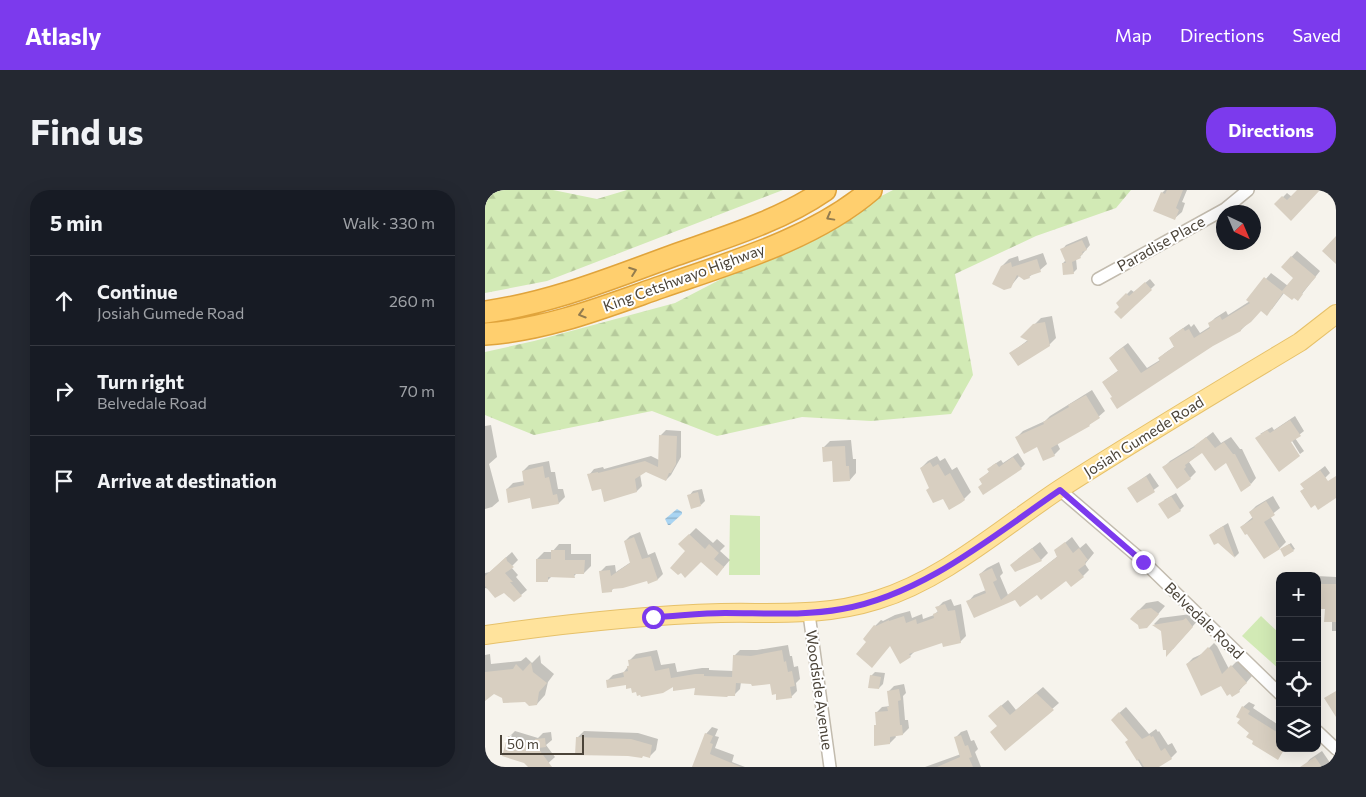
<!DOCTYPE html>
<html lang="en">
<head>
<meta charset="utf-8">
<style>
  :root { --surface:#171b24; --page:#242831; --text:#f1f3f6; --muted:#9ea1a6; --line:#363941; --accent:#7c3aed }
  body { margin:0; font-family:Commissioner,sans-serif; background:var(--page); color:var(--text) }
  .controls { position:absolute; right:15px; bottom:15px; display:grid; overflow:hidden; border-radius:10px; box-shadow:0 5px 20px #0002 }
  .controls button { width:45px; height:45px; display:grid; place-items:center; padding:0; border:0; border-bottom:1px solid var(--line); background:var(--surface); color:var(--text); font:25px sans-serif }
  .compass { position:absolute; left:731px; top:15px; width:45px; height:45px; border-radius:50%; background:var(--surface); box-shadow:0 5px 20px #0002; rotate:136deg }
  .scale { position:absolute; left:15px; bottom:12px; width:84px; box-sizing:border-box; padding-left:5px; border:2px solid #4b4439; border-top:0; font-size:14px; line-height:18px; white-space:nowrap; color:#4b4439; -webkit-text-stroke:4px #fff; paint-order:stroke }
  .stop { position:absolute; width:15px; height:15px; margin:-11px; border:4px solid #7c3aed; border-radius:50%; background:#fff }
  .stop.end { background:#7c3aed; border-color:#fff; box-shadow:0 1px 5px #0008 }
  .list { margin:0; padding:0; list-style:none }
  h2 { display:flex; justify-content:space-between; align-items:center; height:65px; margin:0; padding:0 20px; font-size:21px }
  h2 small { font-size:16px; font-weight:400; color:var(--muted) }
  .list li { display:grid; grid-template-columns:32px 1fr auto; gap:15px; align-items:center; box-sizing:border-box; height:90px; padding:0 20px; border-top:1px solid var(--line) }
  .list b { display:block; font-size:19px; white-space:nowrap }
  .list p { margin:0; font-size:16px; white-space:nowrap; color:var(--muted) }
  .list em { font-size:16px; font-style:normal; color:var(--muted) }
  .icon { flex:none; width:28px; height:28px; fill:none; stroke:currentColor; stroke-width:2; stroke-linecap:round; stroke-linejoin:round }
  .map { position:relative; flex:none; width:851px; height:577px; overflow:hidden; border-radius:20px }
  header { display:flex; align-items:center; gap:30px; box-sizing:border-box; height:70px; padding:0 25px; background:var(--accent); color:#fff }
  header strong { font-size:24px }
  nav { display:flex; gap:28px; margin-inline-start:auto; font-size:18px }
  .intro { display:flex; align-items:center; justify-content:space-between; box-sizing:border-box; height:120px; padding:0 30px }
  h1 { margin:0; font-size:35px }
  .button { padding:12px 22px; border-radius:20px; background:var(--accent); color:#fff; font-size:18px; font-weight:700 }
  main { display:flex; gap:30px; padding:0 30px }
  aside { flex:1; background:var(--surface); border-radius:20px; box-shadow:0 5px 20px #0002 }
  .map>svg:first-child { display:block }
  .grass { fill:#d2eab5 }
  .forest { fill:url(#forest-firs) }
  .water { fill:url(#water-rules) }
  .shadow { fill:#0003 }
  .building { fill:#d8cfc1 }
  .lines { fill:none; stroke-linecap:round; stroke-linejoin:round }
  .minor-casing { stroke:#c2bbae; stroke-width:14 }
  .primary-casing { stroke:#e6c16a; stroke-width:20 }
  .motorway-casing { stroke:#e0a43c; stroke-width:24 }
  .minor { stroke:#fff; stroke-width:11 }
  .primary { stroke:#ffe39c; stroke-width:18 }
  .motorway { stroke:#ffcf6e; stroke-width:21 }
  .oneway { stroke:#937c4e }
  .route { stroke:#7c3aed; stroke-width:6 }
  .labels { text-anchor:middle; stroke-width:4; stroke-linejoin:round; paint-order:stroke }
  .street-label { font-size:15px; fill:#4b4439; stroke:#fff }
</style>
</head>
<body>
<header>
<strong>Atlasly</strong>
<nav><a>Map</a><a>Directions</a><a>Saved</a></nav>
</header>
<div class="intro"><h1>Find us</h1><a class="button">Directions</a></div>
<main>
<aside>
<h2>5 min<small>Walk · 330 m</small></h2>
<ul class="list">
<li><svg class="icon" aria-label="ahead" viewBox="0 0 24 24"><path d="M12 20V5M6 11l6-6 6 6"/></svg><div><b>Continue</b><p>Josiah Gumede Road</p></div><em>260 m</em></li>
<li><svg class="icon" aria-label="right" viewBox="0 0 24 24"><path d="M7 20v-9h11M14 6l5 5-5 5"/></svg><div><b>Turn right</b><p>Belvedale Road</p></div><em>70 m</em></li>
<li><svg class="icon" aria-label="arrive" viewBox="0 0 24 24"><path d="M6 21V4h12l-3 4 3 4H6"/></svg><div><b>Arrive at destination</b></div></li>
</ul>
</aside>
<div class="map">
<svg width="851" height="577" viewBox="0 0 851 577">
  <defs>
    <pattern id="forest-firs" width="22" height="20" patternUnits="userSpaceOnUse" patternTransform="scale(1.25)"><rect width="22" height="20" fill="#d2eab5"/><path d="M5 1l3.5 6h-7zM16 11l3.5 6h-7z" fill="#b6ca9c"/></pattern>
    <pattern id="water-rules" width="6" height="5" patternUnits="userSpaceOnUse" patternTransform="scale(1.25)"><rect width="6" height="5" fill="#a9d4f2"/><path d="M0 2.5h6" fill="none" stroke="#8caec5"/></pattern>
  </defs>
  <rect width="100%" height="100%" fill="#f6f3ec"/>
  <path class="grass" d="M245 325 275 326V385H244Z
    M776 426 795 444V480L757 446Z"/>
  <path class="forest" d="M0 0H68L112 9 142 0H298L62 91 0 103Z
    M408 0H646L631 18 551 46 470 84 488 185 466 224 386 231 317 227 232 246 167 221 49 245 0 225V162L49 151 190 113Z"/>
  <path class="water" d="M192 319 197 322V324L185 335H183L180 329Z"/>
  <path class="shadow" d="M680 0H702L697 12 700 13 697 22 690 28 677 3Z
    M814 0H833L791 14 802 3 807 7Z
    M602 46 605 55 595 67 591 69 592 79 588 83 578 73 581 70 577 60 581 55Z
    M812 61 835 81 813 109 799 103 787 119 776 120 756 140 628 207 618 192 634 180 625 168 631 162 643 153 662 178 675 170 674 168 680 163 690 156 685 148 691 143 704 134 706 137 709 134 715 143 726 136 724 134 730 128 741 121 743 125 765 111 763 110 786 83 803 96 810 88 797 77Z
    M558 63 562 74 555 80 549 83 544 87 534 86 525 97 517 76 524 69 533 66 534 71Z
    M665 89 670 95 636 128V117L633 113 646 100 649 102Z
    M567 126 571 148 564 155 526 163 543 150 537 147 556 128Z
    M607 200 620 221 604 235 572 253 575 259 569 265 532 247 538 241 560 231 565 226Z
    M810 226 819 241 810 248 819 261 815 264 804 246 775 244 787 237 789 240Z
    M6 235 12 267 4 274 14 311 7 317 0 319V236Z
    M181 240 196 241V267L186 285 181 290 161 280 155 284 157 296 152 301 117 298 104 285 109 279 118 277 119 279 166 266 174 270 176 245Z
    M728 242 736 253 746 247 755 259H757L771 288 766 294 742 272 718 261 704 272 711 282 705 288 679 277 685 271 711 255Z
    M366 250 368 269H371V283L365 290 338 258 345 251Z
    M533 263 540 274 536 278 498 293 496 289 505 281 504 279 508 275 516 270 518 273Z
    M452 266 455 271 460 268 467 280 472 277 486 302 479 309 465 318 459 307 445 297 436 278 443 271Z
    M64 271 66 282H70L73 299H78L80 307 74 313 22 299 28 293 40 291 38 281 44 275Z
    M840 276 845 283 820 308 816 301 820 298 817 294Z
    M665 283 674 296 652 312 644 298Z
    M217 299 220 311 216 315 204 306 208 301Z
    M691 303 699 316 695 320 679 310Z
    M788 306 795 318 785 326 801 352 795 358 779 367 762 342 756 337 768 327 765 322 771 316Z
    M743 333 754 363 750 367 733 352 730 341Z
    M211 338 228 353 232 349 240 356 235 361 245 370 238 378 216 370 202 361 195 354Z
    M155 342 163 365 170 362 178 384 173 389H163L130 397 126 401 115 382 121 376 130 375 131 382 146 372 140 351 145 346Z
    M587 347 595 358 601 353 609 363 600 374 604 380 598 386 581 389 552 403 530 409 489 427 483 412 489 405 501 400 495 384 502 378 514 372 518 383 515 386 523 405 573 366 570 361Z
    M555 352 563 363 556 370 530 381 533 369Z
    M806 353 810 359 808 360 798 358Z
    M74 354H86V364H106V376L99 383H92L89 386H67L62 391 52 369 59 362H67Z
    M27 362 33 370 26 377 33 385 31 387 42 400 36 405 0 398V383L5 382Z
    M851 382V441H847V431L841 418H832V386L851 387Z
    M466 409 469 416 476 414 481 446 475 452 458 451 431 460 425 466 406 455 382 451 390 436 396 430 398 431 410 425 425 421 427 428 437 424 438 429 449 425 453 421 452 418 458 412Z
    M673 411 680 416 668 430 654 420 661 413Z
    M706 424 714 429 688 459 677 440 669 434 675 428Z
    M729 453 732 456 744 479 753 470 767 486 754 501 736 495 702 474 708 468 719 463Z
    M303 455 305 466H307L309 477 313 476 315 489 311 493 312 501 306 507 292 503 286 493 256 492 255 499 249 505 211 496 188 495 152 500 142 493 122 491 128 485 139 482 145 474V470L151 464 172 460 176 475 190 473 192 482 217 478H224V480L249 481V466L255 460H272Z
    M5 464 6 474 36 471 41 467 47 473 55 465 56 473 69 484 63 492 60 505 52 514 19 508 9 503 0 504V465Z
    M390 482 400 483 398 494 394 498 386 486Z
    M419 494 421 503 418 506 420 530H423L424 538 418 544 410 545 411 547 405 553 391 535 393 533 392 522 397 517 405 516 403 502 409 496Z
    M558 497 574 513 521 559 513 536 511 520 523 510 531 520Z
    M764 512 770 515 768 518 795 536V558H801L792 568 770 551 756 529 758 517Z
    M641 517 664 544 671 539 673 542 674 541 683 555 687 553 692 562 686 568 672 577H657L642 552 644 549 633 524Z
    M227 537 233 539 230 546 234 547 230 558 249 565 247 572 260 577H214L221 544Z
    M482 540 486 551 489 550 493 559 490 562 496 577H440L476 564 470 548 476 542Z
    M30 541 53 548 58 543 66 542 67 550 61 555 70 567 59 577H44L24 547Z
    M99 541 153 543 173 549 171 560 164 567 92 548Z
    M837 561 848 577H820L819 576 825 569Z"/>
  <path class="building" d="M682 0H698L691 18 694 20 690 30 668 21 676 2 680 4Z
    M812 0H835L806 31 789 14 797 6 802 10Z
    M851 46V74L837 61Z
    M597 50 602 60 597 62 598 64 595 66 596 68 587 72 589 84 578 85 577 73H581L575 59Z
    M806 66 831 87 817 103 818 104 813 111 809 108 807 110 798 103 782 126 776 121 766 132 756 139V141L728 156 632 219 625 208 627 207 617 192 633 181 624 168 638 157 656 183 675 171 673 168 689 157 684 148 698 138 700 141 704 139 709 148 725 138 723 133 735 126 737 130 765 113 761 110 779 87 797 101 808 88 796 77Z
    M552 69 556 82 544 86 545 88 539 90 532 85 526 98 519 100 507 94 516 76 526 72 527 77Z
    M660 92 667 100 636 129 629 122 634 117 631 113 641 103 644 106Z
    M560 132 565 156 533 176 524 163 543 151 535 147 548 134Z
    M601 205 615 228 604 235 605 236 566 258 570 266 558 271 552 257 539 264 530 247 559 234 558 232 584 217 583 215Z
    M805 230 816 246 806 252 815 266 794 282 770 248 782 240 785 243Z
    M174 245 192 246 191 274 186 283H184L181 291 161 282 150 289 152 302 119 312 116 299 107 301 102 284 113 282V283L160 271 173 277Z
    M721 247 730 258 739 252 748 264H750L766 295 756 302 741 273 730 281 717 263 700 275 701 277 699 279 706 289 692 299 677 277 710 257 709 256Z
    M360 256 361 276H364L365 291 348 292 347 271 338 272 337 257Z
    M528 267 537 279 498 305 493 297 497 294 494 289 504 282 502 279 511 273 514 277Z
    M445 272 448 277 453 274 460 286 465 283 480 310 476 313 464 320 458 309 448 313 441 300 444 298 435 278Z
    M58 276 60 288 64 287 68 305 72 304 74 314 47 319 45 308 23 313 21 299 39 295 37 281Z
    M835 280 843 291 851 286V308L833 320 830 315 826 318 815 301 819 299 815 294Z
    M661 286 670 302 652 313 642 298Z
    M213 302 216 316 206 319 202 305Z
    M686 306 696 321 683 329 673 314Z
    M781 311 790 325 779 332 795 359 779 369 762 344 760 345 755 337 768 329 764 322Z
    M738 336 743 350 750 368 733 353 729 355 724 345Z
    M204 344 220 359 224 354 234 363 229 369 239 377 232 386 216 372 200 388 196 383 193 385 185 378 200 361 193 354Z
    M149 347 157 369 165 367 173 390 163 394 162 391 138 398 127 399V402L117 403 114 381 125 380 126 386 145 373 139 351Z
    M580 352 588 363 594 358 603 370 600 372 601 374 593 380 599 387 586 397 581 391 556 410 552 405 535 417 530 410 489 428 481 411 501 403 494 384 507 378 512 390 508 392 516 410 572 367 569 360Z
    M804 354 809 361 799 367 795 359Z
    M547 358 557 371 530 382 525 375Z
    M66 360H80V370H100L99 384H89L90 388 63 387V392H51V369H66Z
    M21 367 22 371 29 377 20 383 28 392H25L37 406 29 412 19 403 10 408 0 396V386Z
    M832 394H851V432H839L840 419H832Z
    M460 414 463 421 470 420 476 453 458 457 457 453 424 464 426 467 415 474 405 456 387 478 371 464 381 452 378 449 389 435 391 436 404 430V431L419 426 421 433 431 429 432 434 449 428 448 424 453 422 450 417Z
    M666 418 674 424 662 438 654 439 653 435 645 429 653 420Z
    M701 428 708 437 681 467V460H678L676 441 667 435 698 430Z
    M723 457 727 461 737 484 746 475 762 493 754 500 755 502 747 507 745 504 742 506 736 496 716 506 701 474 712 468Z
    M297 460 299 472 301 471 303 482 307 481 310 496 305 497 307 508 291 510V504L287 505 285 494 267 496 266 494 251 493 250 506H243L242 507 209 505 210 498 188 501V497L178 503 156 507 155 505 152 506 151 502 147 503 146 498 141 499V495L122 498 121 490 139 487 138 482 143 481 142 476H144L143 470 166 466 170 481 184 478 186 488 210 484H219V486L247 487 248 465 266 466Z
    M46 472 48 482 62 493 54 502 52 515 44 516 40 512 18 513 17 508 9 504 0 511V482L28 479 31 474 38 481Z
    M385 485 396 487 394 499 383 498Z
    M414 499 416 510 413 511 415 535H417L418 545 405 547V554L389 556V535H391L390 522 403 521 402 517H404L402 501Z
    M851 501V527L839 508Z
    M551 503 569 520 520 561 505 542 512 536 503 526 516 515 525 525Z
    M757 516 765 521 763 524 795 544V558H800L793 570 767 554 768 551 761 547 764 543 752 533 755 529 751 527Z
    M634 522 657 549 665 545 666 547 668 546 676 561 680 558 687 569 674 577H659L654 569 652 571 640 552 643 550 626 530Z
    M220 543 228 546 225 553 228 554 225 564 256 577H207Z
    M476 545 480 556 483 555 487 567 484 568 488 577H452L475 567 469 547Z
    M23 546 51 555 50 549 60 548 61 557 53 558 67 577H43L39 573 17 566Z
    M91 547 146 549 167 555 165 568 158 566 157 568 143 566 90 565Z
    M830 567 837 577H815Z"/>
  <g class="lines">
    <g class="minor-casing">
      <path id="minor" d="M613 89 740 19 763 0
        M575 300 658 371 795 504
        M324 424 345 577
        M832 541 851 559"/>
    </g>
    <g class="primary-casing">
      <path id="primary" d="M0 445C78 434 158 425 236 423 291 422 338 427 392 410 460 389 516 338 575 299 654 248 735 200 815 152L851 124"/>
    </g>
    <g class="motorway-casing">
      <path id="motorway" d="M0 122C66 113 127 88 190 65 241 47 295 31 340 0
        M0 144C61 140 119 117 176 97 245 73 329 49 386 0"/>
    </g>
    <use href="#minor" class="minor"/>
    <use href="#primary" class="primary"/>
    <use href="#motorway" class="motorway"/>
  </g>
  <defs><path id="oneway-chevron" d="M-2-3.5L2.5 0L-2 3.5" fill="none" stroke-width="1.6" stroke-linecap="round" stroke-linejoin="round" transform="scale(1.25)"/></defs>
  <g class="oneway">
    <use href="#oneway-chevron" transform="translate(345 27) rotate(151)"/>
    <use href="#oneway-chevron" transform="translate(148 81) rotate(-20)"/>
    <use href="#oneway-chevron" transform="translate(97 124) rotate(163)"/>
  </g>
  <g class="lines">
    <path class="route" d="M168 427C192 426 216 423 240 423 279 423 319 426 357 419 438 405 509 345 575 300L658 372"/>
  </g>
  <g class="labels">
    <g class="street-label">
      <text transform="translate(676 54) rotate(-29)" y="5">Paradise Place</text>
      <text transform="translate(199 88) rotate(-20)" y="5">King Cetshwayo Highway</text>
      <text transform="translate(659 247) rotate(-32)" y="5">Josiah Gumede Road</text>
      <text transform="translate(719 431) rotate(44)" y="5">Belvedale Road</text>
      <text transform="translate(334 500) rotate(82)" y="5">Woodside Avenue</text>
    </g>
  </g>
</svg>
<div class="controls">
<button>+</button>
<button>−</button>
<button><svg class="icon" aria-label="locate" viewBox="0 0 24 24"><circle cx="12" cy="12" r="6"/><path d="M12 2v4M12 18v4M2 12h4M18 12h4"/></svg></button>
<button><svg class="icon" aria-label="layers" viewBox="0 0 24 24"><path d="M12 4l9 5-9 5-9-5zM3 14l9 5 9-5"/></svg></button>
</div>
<svg class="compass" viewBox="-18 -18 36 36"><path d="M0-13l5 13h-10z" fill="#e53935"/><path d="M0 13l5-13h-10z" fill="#9ea1a6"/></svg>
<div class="scale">50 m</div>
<div class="stop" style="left:168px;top:427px"></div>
<div class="stop end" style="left:658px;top:372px"></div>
</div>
</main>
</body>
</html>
